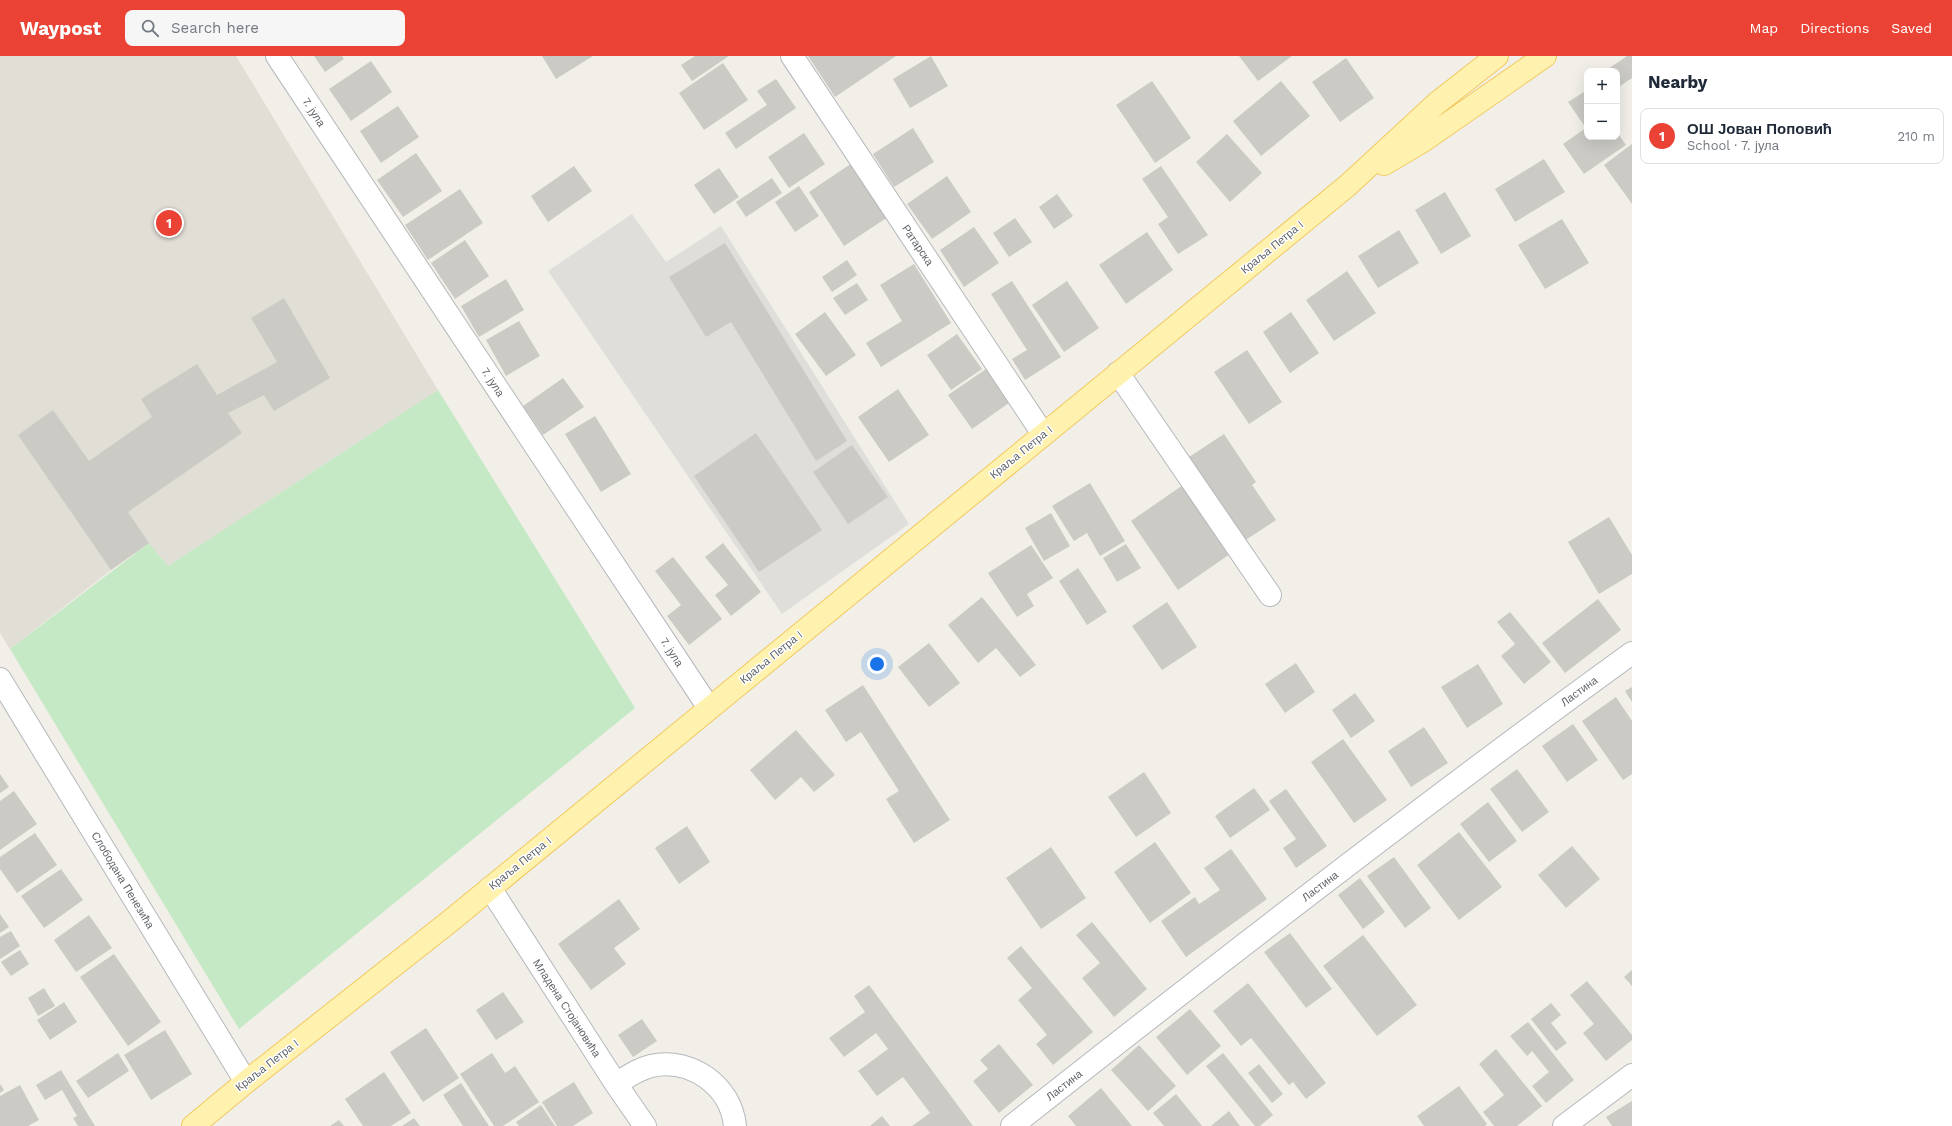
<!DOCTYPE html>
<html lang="en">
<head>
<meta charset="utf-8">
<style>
  :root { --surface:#fff; --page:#f6f6f7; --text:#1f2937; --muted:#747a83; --line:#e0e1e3; --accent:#ea4335 }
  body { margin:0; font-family:"Work Sans",sans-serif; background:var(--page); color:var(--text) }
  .controls { position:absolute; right:12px; top:12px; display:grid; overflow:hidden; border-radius:8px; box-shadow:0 4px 16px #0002 }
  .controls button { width:36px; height:36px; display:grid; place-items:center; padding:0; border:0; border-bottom:1px solid var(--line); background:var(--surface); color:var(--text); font:20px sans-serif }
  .you { position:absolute; left:877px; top:608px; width:14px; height:14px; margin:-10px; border:3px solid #fff; border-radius:50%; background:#1a73e8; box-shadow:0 0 0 6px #1a73e833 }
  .badge { display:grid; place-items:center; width:26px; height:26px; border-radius:50%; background:var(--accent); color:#fff; font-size:13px; font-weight:700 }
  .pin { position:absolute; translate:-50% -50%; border:2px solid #fff; box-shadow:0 1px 4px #0006 }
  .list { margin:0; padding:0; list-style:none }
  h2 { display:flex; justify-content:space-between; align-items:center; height:52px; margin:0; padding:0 16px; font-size:17px }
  h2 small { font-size:13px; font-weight:400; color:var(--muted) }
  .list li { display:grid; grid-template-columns:26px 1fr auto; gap:12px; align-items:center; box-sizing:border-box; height:56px; margin:0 8px 8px; padding:0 8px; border:1px solid var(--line); border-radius:8px }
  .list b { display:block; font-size:15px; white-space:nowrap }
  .list p { margin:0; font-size:13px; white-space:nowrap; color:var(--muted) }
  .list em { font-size:13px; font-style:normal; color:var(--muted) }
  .icon { flex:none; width:22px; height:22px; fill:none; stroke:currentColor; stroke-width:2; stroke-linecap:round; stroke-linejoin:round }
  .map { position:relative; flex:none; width:1632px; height:1070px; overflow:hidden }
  header { display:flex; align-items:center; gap:24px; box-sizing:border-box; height:56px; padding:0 20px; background:var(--accent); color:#fff }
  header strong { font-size:19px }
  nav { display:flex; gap:22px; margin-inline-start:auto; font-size:14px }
  .search { width:280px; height:36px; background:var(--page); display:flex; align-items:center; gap:10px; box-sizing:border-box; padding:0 14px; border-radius:8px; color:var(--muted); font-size:15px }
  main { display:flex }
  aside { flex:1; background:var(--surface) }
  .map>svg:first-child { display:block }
  .industrial { fill:#e0deda }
  .education { fill:#e1ded6 }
  .green { fill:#c5e8c5 }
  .building { fill:#cccac5 }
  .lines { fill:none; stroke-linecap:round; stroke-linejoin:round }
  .minor-casing { stroke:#b5b8bc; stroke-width:24 }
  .major-casing { stroke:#f2c960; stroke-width:24 }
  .minor { stroke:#fff; stroke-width:22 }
  .major { stroke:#fff2af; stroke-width:22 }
  .labels { text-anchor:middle; stroke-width:3; stroke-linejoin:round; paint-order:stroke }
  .street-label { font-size:11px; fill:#5f6368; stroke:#fff }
</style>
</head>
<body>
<header>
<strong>Waypost</strong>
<div class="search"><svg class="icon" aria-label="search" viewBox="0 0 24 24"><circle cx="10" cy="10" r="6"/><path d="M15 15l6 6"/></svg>Search here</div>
<nav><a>Map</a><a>Directions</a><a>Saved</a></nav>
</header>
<main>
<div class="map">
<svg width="1632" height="1070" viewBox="0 0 1632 1070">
  <rect width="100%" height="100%" fill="#f1efe8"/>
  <path class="industrial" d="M632 158 666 206 721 170 909 468 782 558 548 215Z"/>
  <path class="education" d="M0 0H236L438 334 168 510 149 487 111 514 10 593 0 577Z"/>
  <path class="green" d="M438 334 635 652 239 973 10 593 149 487 168 510Z"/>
  <path class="building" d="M314 0H342L344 3 325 16Z
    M542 0H593L556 23Z
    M695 0H729L692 25 681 9Z
    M808 0H896L835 41Z
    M931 0 948 30 910 52 893 23Z
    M1239 0H1292L1258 25Z
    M1627 0H1632V22L1617 32V15H1605Z
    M1346 2 1374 42 1340 66 1312 26Z
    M371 5 392 36 351 65 329 33Z
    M723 7 748 44 704 74 679 37Z
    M776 23 796 52 736 93 725 77 767 49 757 35Z
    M1152 25 1191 82 1155 107 1116 49Z
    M1281 25 1310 60 1261 100 1233 65Z
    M1587 34V81H1617V76L1626 89 1584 118 1563 88 1586 72 1568 46Z
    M398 50 419 81 381 107 360 75Z
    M913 72 934 106 894 131 873 98Z
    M804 77 825 108 789 132 768 101Z
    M1227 78 1262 117 1230 146 1196 106Z
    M1632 88V148L1604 109Z
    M416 97 442 135 403 161 377 124Z
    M1544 103 1565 136 1515 166 1495 133Z
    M852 107 888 161 844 190 809 136Z
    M574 110 592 135 548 166 531 140Z
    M1161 110 1208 179 1178 198 1158 168 1168 161 1142 123Z
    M719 112 739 141 714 158 694 129Z
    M947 120 971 156 932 183 907 148Z
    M772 122 782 137 746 161 736 146Z
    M799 130 819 160 795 176 775 146Z
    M460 133 483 167 428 204 405 169Z
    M1445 136 1471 180 1441 198 1415 154Z
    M1057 138 1073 160 1054 173 1039 151Z
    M1015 162 1032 186 1009 201 993 177Z
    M1562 163 1589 207 1545 233 1518 189Z
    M974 171 999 207 964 231 940 194Z
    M1399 174 1419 207 1378 232 1358 200Z
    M1147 176 1173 214 1126 248 1099 209Z
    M465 184 489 220 455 243 431 207Z
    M725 187 847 385 816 405 731 266 706 281 669 221Z
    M847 204 857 219 832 236 822 221Z
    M914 208 951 267 881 311 866 287 902 265 880 229Z
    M1347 215 1376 257 1334 285 1306 244Z
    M506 223 524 254 479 281 461 250Z
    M1012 225 1061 301 1025 324 1012 303 1027 294 991 238Z
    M1067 225 1099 272 1064 296 1032 249Z
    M857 227 868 244 845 259 833 242Z
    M284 242 330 322 274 355 264 339 228 357 242 377 128 456 149 487 111 514 18 379 53 354 89 405 152 361 141 343 197 308 217 339 277 306 251 262Z
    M825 256 856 299 826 320 795 278Z
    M1291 256 1319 297 1290 317 1263 276Z
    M519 265 540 300 506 320 486 284Z
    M957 278 982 313 951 334 927 299Z
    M1247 294 1282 346 1249 368 1214 316Z
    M986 313 1009 347 972 373 948 339Z
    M563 322 584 351 543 379 523 350Z
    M898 333 929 379 889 406 858 361Z
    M595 360 631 418 601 436 565 378Z
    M756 377 822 474 759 516 694 420Z
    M1224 378 1256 426 1252 429 1276 464 1244 485 1189 401Z
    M852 389 888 441 848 468 813 416Z
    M1090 427 1125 485 1100 500 1087 477 1074 485 1052 450Z
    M1183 429 1230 498 1178 534 1131 465Z
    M1051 457 1070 490 1044 505 1025 472Z
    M1609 461 1632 499V518L1599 538 1568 486Z
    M723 487 761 536 731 560 715 539 728 529 705 501Z
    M1126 488 1141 512 1117 526 1103 502Z
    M1031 489 1053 522 1027 538 1034 550 1017 561 988 517Z
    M673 501 722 563 689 589 667 560 681 549 655 515Z
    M1078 512 1107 556 1087 569 1059 525Z
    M982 541 1036 609 1020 621 996 592 978 607 948 569Z
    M1598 543 1621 574 1565 617 1542 587Z
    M1167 546 1197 591 1162 614 1132 570Z
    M1510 556 1551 606 1524 628 1501 600 1515 588 1497 566Z
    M929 587 960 627 929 651 898 611Z
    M1296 607 1315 636 1285 657 1265 628Z
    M1478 608 1503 648 1467 672 1441 631Z
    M863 629 950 764 914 787 886 743 899 735 861 676 846 686 825 654Z
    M1632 631V646L1625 635Z
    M1355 637 1375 665 1351 682 1332 654Z
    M1616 641 1632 665V718L1623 724 1582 665Z
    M1573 668 1598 704 1567 726 1542 690Z
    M1424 671 1448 707 1411 731 1388 695Z
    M796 674 835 719 814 736 801 721 775 744 750 714Z
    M1343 683 1387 744 1354 767 1311 706Z
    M1517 713 1549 756 1522 776 1490 733Z
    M1144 716 1171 757 1136 781 1108 741Z
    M0 718 9 731 0 737Z
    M1254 732 1270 754 1230 782 1215 760Z
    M1286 733 1327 790 1296 812 1283 792 1296 783 1269 745Z
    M14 735 37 768 0 794V745Z
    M1488 746 1517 785 1489 806 1460 768Z
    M687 770 710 806 679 828 655 792Z
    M1459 776 1502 831 1459 864 1417 809Z
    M35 777 57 809 17 837 0 813V801Z
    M1155 786 1191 837 1150 867 1114 816Z
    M1572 790 1600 823 1566 852 1538 819Z
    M1051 791 1086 842 1041 873 1006 822Z
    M1231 793 1267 843 1186 901 1161 865 1195 841 1199 848 1220 834 1204 812Z
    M1394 801 1431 852 1405 872 1367 820Z
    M61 813 83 844 44 872 21 840Z
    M1360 822 1385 856 1363 873 1338 839Z
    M619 843 640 873 614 892 626 908 591 934 558 888Z
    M0 858 9 871 0 877Z
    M89 859 112 892 76 916 54 884Z
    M1092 866 1147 933 1114 961 1082 922 1100 907 1076 879Z
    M11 875 20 890 0 903V881Z
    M1290 877 1332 933 1306 952 1264 896Z
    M1363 879 1417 949 1377 980 1323 910Z
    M1021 890 1093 976 1053 1009 1036 988 1047 979 1018 944 1032 932 1007 902Z
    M20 894 29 908 11 920 1 906Z
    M114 898 161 966 128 990 80 921Z
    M1632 914V930L1624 921Z
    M1587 925 1632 979V984L1606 1005 1583 977 1594 968 1570 939Z
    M1248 927 1326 1027 1306 1043 1293 1026 1289 1029 1251 982 1241 990 1213 955Z
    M869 929 973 1070H912L930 1057 903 1021 877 1040 858 1015 888 993 876 977 844 1001 829 982 865 956 854 940Z
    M44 932 55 950 38 960 28 942Z
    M503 936 524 966 496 984 476 954Z
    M64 946 77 966 50 984 37 964Z
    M1551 947 1561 959 1551 967 1567 987 1556 995 1531 963Z
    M1190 953 1221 990 1187 1019 1156 981Z
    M642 963 657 985 633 1001 618 979Z
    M1528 966 1574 1024 1546 1047 1532 1030 1549 1016 1532 995 1527 1000 1510 980Z
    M426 972 459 1022 423 1046 390 996Z
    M165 974 192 1018 151 1044 124 999Z
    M999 988 1033 1029 999 1057 973 1025 988 1013 980 1004Z
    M1139 989 1176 1030 1148 1055 1111 1014Z
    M1496 993 1542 1050 1517 1070H1494L1483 1056 1504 1039 1479 1008Z
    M118 997 129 1015 88 1042 76 1025Z
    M492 997 505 1017 515 1010 539 1046 503 1070H494L460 1018Z
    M1223 997 1273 1059 1260 1070H1255L1206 1010Z
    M1259 1008 1283 1038 1272 1047 1248 1017Z
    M61 1014 95 1070H78L73 1062 77 1060 62 1034 45 1044 36 1029Z
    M384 1016 411 1057 391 1070H363L345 1043Z
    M574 1026 593 1057 573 1070H557L542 1046Z
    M461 1027 489 1070H463L443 1039Z
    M0 1028 4 1034 0 1037Z
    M20 1029 39 1064 28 1070H0V1040Z
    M1459 1030 1487 1068 1485 1070H1424L1417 1060Z
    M1101 1032 1132 1070H1076L1068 1060Z
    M1176 1038 1202 1070H1164L1153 1057Z
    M1632 1045V1070H1612L1606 1061Z
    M541 1049 555 1070H519L516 1066Z
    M1229 1055 1240 1070H1211Z
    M882 1060 890 1070H870Z
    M414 1062 420 1070H402Z
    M339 1064 344 1070H330Z"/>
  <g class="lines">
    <g class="minor-casing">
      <path id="minor" d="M277 0 709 652
        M792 0 1043 378
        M1118 317 1270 539
        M0 623 246 1026
        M490 832 616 1028 645 1070
        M616 1028C627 1021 638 1013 651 1010 691 1001 731 1030 735 1070
        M1012 1070C1216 909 1422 749 1632 597
        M1564 1070 1632 1019"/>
    </g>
    <g class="major-casing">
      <path id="major" d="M1384 108 1423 85 1545 0
        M193 1070 246 1026 449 866 1347 130 1437 47 1497 0"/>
    </g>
    <use href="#minor" class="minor"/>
    <use href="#major" class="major"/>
  </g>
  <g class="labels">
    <g class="street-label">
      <text transform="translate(314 56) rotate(57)" y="4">7. јула</text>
      <text transform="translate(918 189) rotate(56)" y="4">Ратарска</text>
      <text transform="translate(1272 191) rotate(-39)" y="4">Краља Петра I</text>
      <text transform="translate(493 326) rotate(57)" y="4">7. јула</text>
      <text transform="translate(1021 396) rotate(-39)" y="4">Краља Петра I</text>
      <text transform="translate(672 596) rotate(57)" y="4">7. јула</text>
      <text transform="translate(771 601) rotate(-39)" y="4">Краља Петра I</text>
      <text transform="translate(1579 635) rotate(-36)" y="4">Ластина</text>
      <text transform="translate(520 807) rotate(-39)" y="4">Краља Петра I</text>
      <text transform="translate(123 824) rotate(59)" y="4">Слободана Пенезића</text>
      <text transform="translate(1320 830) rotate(-37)" y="4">Ластина</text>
      <text transform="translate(567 952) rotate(57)" y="4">Младена Стојановића</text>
      <text transform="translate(267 1009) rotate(-38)" y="4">Краља Петра I</text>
      <text transform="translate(1064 1029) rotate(-38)" y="4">Ластина</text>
    </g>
  </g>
</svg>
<div class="controls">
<button>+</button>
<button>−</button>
</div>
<div class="you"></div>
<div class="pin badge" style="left:169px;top:167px">1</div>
</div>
<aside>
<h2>Nearby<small></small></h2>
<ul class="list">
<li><span class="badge">1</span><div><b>ОШ Јован Поповић</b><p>School · 7. јула</p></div><em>210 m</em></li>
</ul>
</aside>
</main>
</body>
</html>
